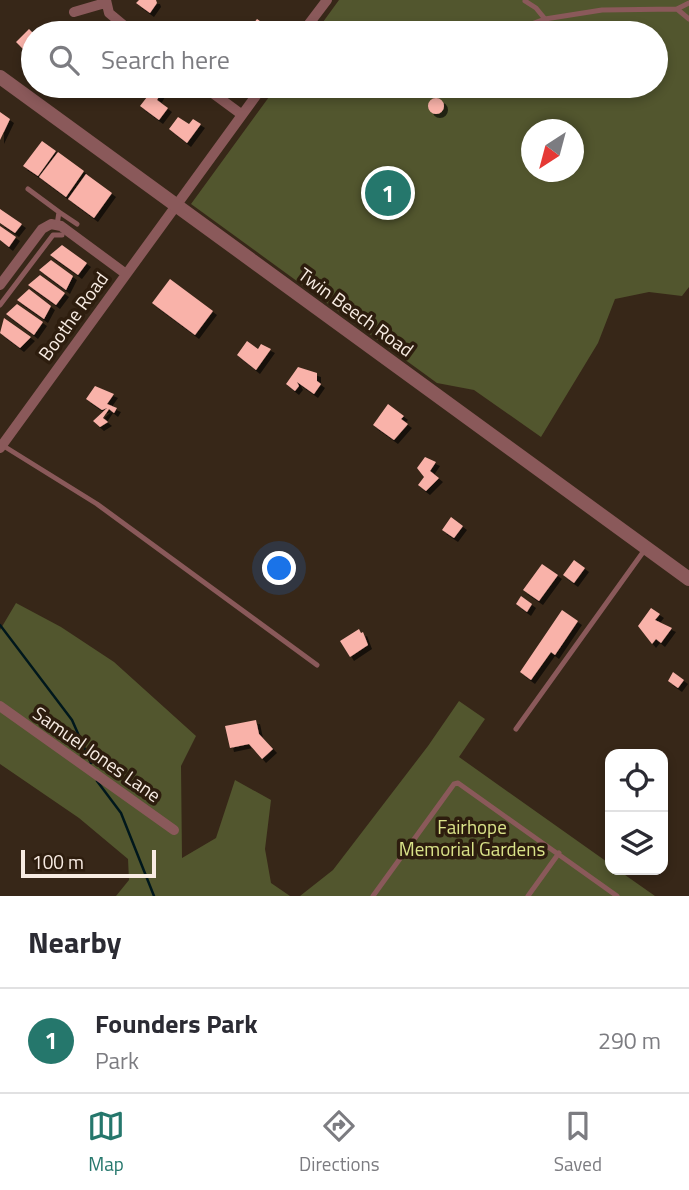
<!DOCTYPE html>
<html lang="en">
<head>
<meta charset="utf-8">
<style>
  :root { --surface:#fff; --page:#f7f7f7; --text:#2b2b33; --muted:#7c7c81; --line:#e1e1e2; --accent:#25776c }
  body { margin:0; font-family:"Titillium Web",sans-serif; background:var(--page); color:var(--text) }
  .controls { position:absolute; right:21px; bottom:21px; display:grid; overflow:hidden; border-radius:14px; box-shadow:0 4px 10px #0003 }
  .controls button { width:63px; height:63px; display:grid; place-items:center; padding:0; border:0; border-bottom:2px solid var(--line); background:var(--surface); color:var(--text); font:35px sans-serif }
  .compass { position:absolute; left:521px; top:119px; width:63px; height:63px; border-radius:50%; background:var(--surface); box-shadow:0 4px 10px #0003; rotate:216deg }
  .scale { position:absolute; left:21px; bottom:18px; width:135px; box-sizing:border-box; padding-left:7px; border:4px solid #f8ece3; border-top:0; font-size:19px; line-height:24px; white-space:nowrap; color:#f8ece3; -webkit-text-stroke:5px #2d1d0e; paint-order:stroke }
  .you { position:absolute; left:280px; top:569px; width:24px; height:24px; margin:-18px; border:5px solid #fff; border-radius:50%; background:#1a73e8; box-shadow:0 0 0 10px #1a73e833 }
  .badge { display:grid; place-items:center; width:46px; height:46px; border-radius:50%; background:var(--accent); color:#fff; font-size:23px; font-weight:700 }
  .pin { position:absolute; translate:-50% -50%; border:4px solid #fff; box-shadow:0 2px 7px #0006 }
  .list { margin:0; padding:0; list-style:none }
  h2 { display:flex; justify-content:space-between; align-items:center; height:91px; margin:0; padding:0 28px; font-size:30px }
  h2 small { font-size:23px; font-weight:400; color:var(--muted) }
  .list li { display:grid; grid-template-columns:46px 1fr auto; gap:21px; align-items:center; box-sizing:border-box; height:105px; padding:0 28px; border-top:2px solid var(--line) }
  .list b { display:block; font-size:26px; white-space:nowrap }
  .list p { margin:0; font-size:23px; white-space:nowrap; color:var(--muted) }
  .list em { font-size:23px; font-style:normal; color:var(--muted) }
  .icon { flex:none; width:38px; height:38px; fill:none; stroke:currentColor; stroke-width:2; stroke-linecap:round; stroke-linejoin:round }
  .map { position:relative; flex:none; width:689px; height:896px; overflow:hidden }
  .search { position:absolute; background:var(--surface); box-shadow:0 4px 10px #0003; left:21px; right:21px; top:21px; height:77px; display:flex; align-items:center; gap:18px; box-sizing:border-box; padding:0 24px; border-radius:38px; color:var(--muted); font-size:26px }
  .sheet { height:196px; background:var(--surface) }
  nav { display:flex; justify-content:space-around; align-items:center; box-sizing:border-box; height:98px; border-top:2px solid var(--line); background:var(--surface); font-size:19px; color:var(--muted) }
  nav a { display:grid; justify-items:center; gap:4px }
  nav .on { color:var(--accent) }
  .map>svg:first-child { display:block }
  .green { fill:#52562e; fill-rule:evenodd }
  .lines { fill:none; stroke-linecap:round; stroke-linejoin:round }
  .stream { stroke:#00171c; stroke-width:2.5 }
  .building { fill:#f9b2a9; filter:url(#shadow) }
  .service { stroke:#8a595a; stroke-width:5 }
  .minor { stroke:#8a595a; stroke-width:10 }
  .tertiary { stroke:#8a595a; stroke-width:14 }
  .labels { text-anchor:middle; stroke-width:7; stroke-linejoin:round; paint-order:stroke }
  .street-label { font-size:19px; fill:#f8ece3; stroke:#2d1d0e }
  .park-label { font-size:19px; fill:#dae389; stroke:#2d1d0e }
</style>
</head>
<body>
<div class="map">
<svg width="689" height="896" viewBox="0 0 689 896">
  <defs>
    <filter id="shadow"><feDropShadow dx="4" dy="4" stdDeviation="0" flood-color="#0009"/></filter>
  </defs>
  <rect width="100%" height="100%" fill="#372718"/>
  <path class="green" d="M339 0H689V287L682 296 649 292 615 299 598 343 541 437 474 390 437 383 191 204 277 86H656V33H315ZM532 130H574V172H532Z
    M16 603 61 627 114 662 196 736 181 766 182 858 216 838 235 780 271 800 265 849 271 883 290 896H116L129 880 128 859 79 818 0 764V630Z
    M459 701 485 719 459 757 610 864V870H618L655 896H300L333 870 428 746Z"/>
  <g class="lines">
    <path class="stream" d="M0 625 72 720 91 763
      M97 781 121 813 154 896"/>
  </g>
  <path class="building" d="M139 0H156L157 3 150 13 136 3Z
    M257 19 267 26 265 32 246 33Z
    M29 29 33 33V59L16 42Z
    M154 88 161 93 157 100 168 108 159 120 140 106Z
    M428 106a8 8 0 1 1 16 0a8 8 0 1 1-16 0Z
    M0 112 10 119 0 140Z
    M178 117 189 124 193 119 201 124 187 143 169 129Z
    M42 141 56 151 38 176 23 166Z
    M58 152 84 171 66 197 39 177Z
    M86 174 112 193 94 218 68 199Z
    M0 209 22 224 15 233 0 223Z
    M0 226 16 237 9 247 0 240Z
    M62 245 87 263 78 275 50 255Z
    M51 260 73 276 66 290 39 270Z
    M40 275 65 293 56 305 28 285Z
    M170 279 213 311 195 335 152 303Z
    M29 289 51 306 44 319 17 300Z
    M17 304 43 322 34 335 6 314Z
    M4 318 31 337 20 348 0 333Z
    M247 341 258 349 261 344 271 349 256 370 237 355Z
    M298 367 317 373V381L321 384 314 394 297 382 299 386 295 391 286 384Z
    M95 386 114 394 107 404 117 408 114 413 109 409 103 418 108 422 100 427 93 421 107 408 102 410 86 399Z
    M388 404 404 416 401 419 408 424 394 440 373 425Z
    M425 457 436 462 430 471 439 478 426 491 418 485 424 477 417 468Z
    M451 517 463 526 454 538 442 530Z
    M574 560 585 568 574 583 563 575Z
    M542 564 558 575 539 601 523 590Z
    M521 596 532 604 527 612 516 604Z
    M651 608 660 614 655 620 672 628 661 643 656 639 652 644 638 626Z
    M562 610 578 621 555 655 551 652 531 680 520 672Z
    M359 629 361 633 363 632 368 645 350 657 340 641Z
    M673 672 684 680 678 688 668 681Z
    M256 720 259 734 273 749 262 759 249 744 230 748 225 726Z"/>
  <g class="lines">
    <path class="service" d="M525 1 536 8 545 19 602 10 677 9 689 3
      M677 9 689 19
      M507 33 545 19
      M28 189 59 212 57 225
      M59 212 77 224
      M0 305 53 235H62
      M2 445 97 504 317 665
      M516 729 646 548
      M373 896 454 784 458 783 617 896
      M528 896 559 853"/>
    <path class="minor" d="M106 0 109 13 133 33
      M74 12 105 3
      M302 33 327 0
      M203 86 241 114
      M0 285 42 229 51 224 61 226 126 274
      M0 448 263 86
      M0 706 174 830"/>
    <path class="tertiary" d="M0 77 689 579"/>
  </g>
  <g class="labels">
    <g class="street-label">
      <text transform="translate(356 312) rotate(36)" y="7">Twin Beech Road</text>
      <text transform="translate(73 316) rotate(-54)" y="7">Boothe Road</text>
      <text transform="translate(97 754) rotate(35)" y="7">Samuel Jones Lane</text>
    </g>
    <g class="park-label">
      <text x="472" y="834">Fairhope<tspan x="472" dy="22">Memorial Gardens</tspan></text>
    </g>
  </g>
</svg>
<div class="controls">
<button><svg class="icon" aria-label="locate" viewBox="0 0 24 24"><circle cx="12" cy="12" r="6"/><path d="M12 2v4M12 18v4M2 12h4M18 12h4"/></svg></button>
<button><svg class="icon" aria-label="layers" viewBox="0 0 24 24"><path d="M12 4l9 5-9 5-9-5zM3 14l9 5 9-5"/></svg></button>
</div>
<svg class="compass" viewBox="-18 -18 36 36"><path d="M0-13l5 13h-10z" fill="#e53935"/><path d="M0 13l5-13h-10z" fill="#7c7c81"/></svg>
<div class="scale">100 m</div>
<div class="you"></div>
<div class="pin badge" style="left:388px;top:193px">1</div>
<div class="search"><svg class="icon" aria-label="search" viewBox="0 0 24 24"><circle cx="10" cy="10" r="6"/><path d="M15 15l6 6"/></svg>Search here</div>
</div>
<section class="sheet">
<h2>Nearby<small></small></h2>
<ul class="list">
<li><span class="badge">1</span><div><b>Founders Park</b><p>Park</p></div><em>290 m</em></li>
</ul>
</section>
<nav>
<a class="on"><svg class="icon" aria-label="map" viewBox="0 0 24 24"><path d="M3 6l6-2 6 2 6-2v14l-6 2-6-2-6 2zM9 4v14M15 6v14"/></svg>Map</a>
<a><svg class="icon" aria-label="directions" viewBox="0 0 24 24"><path d="M12 3l9 9-9 9-9-9zM9 14v-3h6M13 9l2 2-2 2"/></svg>Directions</a>
<a><svg class="icon" aria-label="saved" viewBox="0 0 24 24"><path d="M7 4h10v16l-5-4-5 4z"/></svg>Saved</a>
</nav>
</body>
</html>
